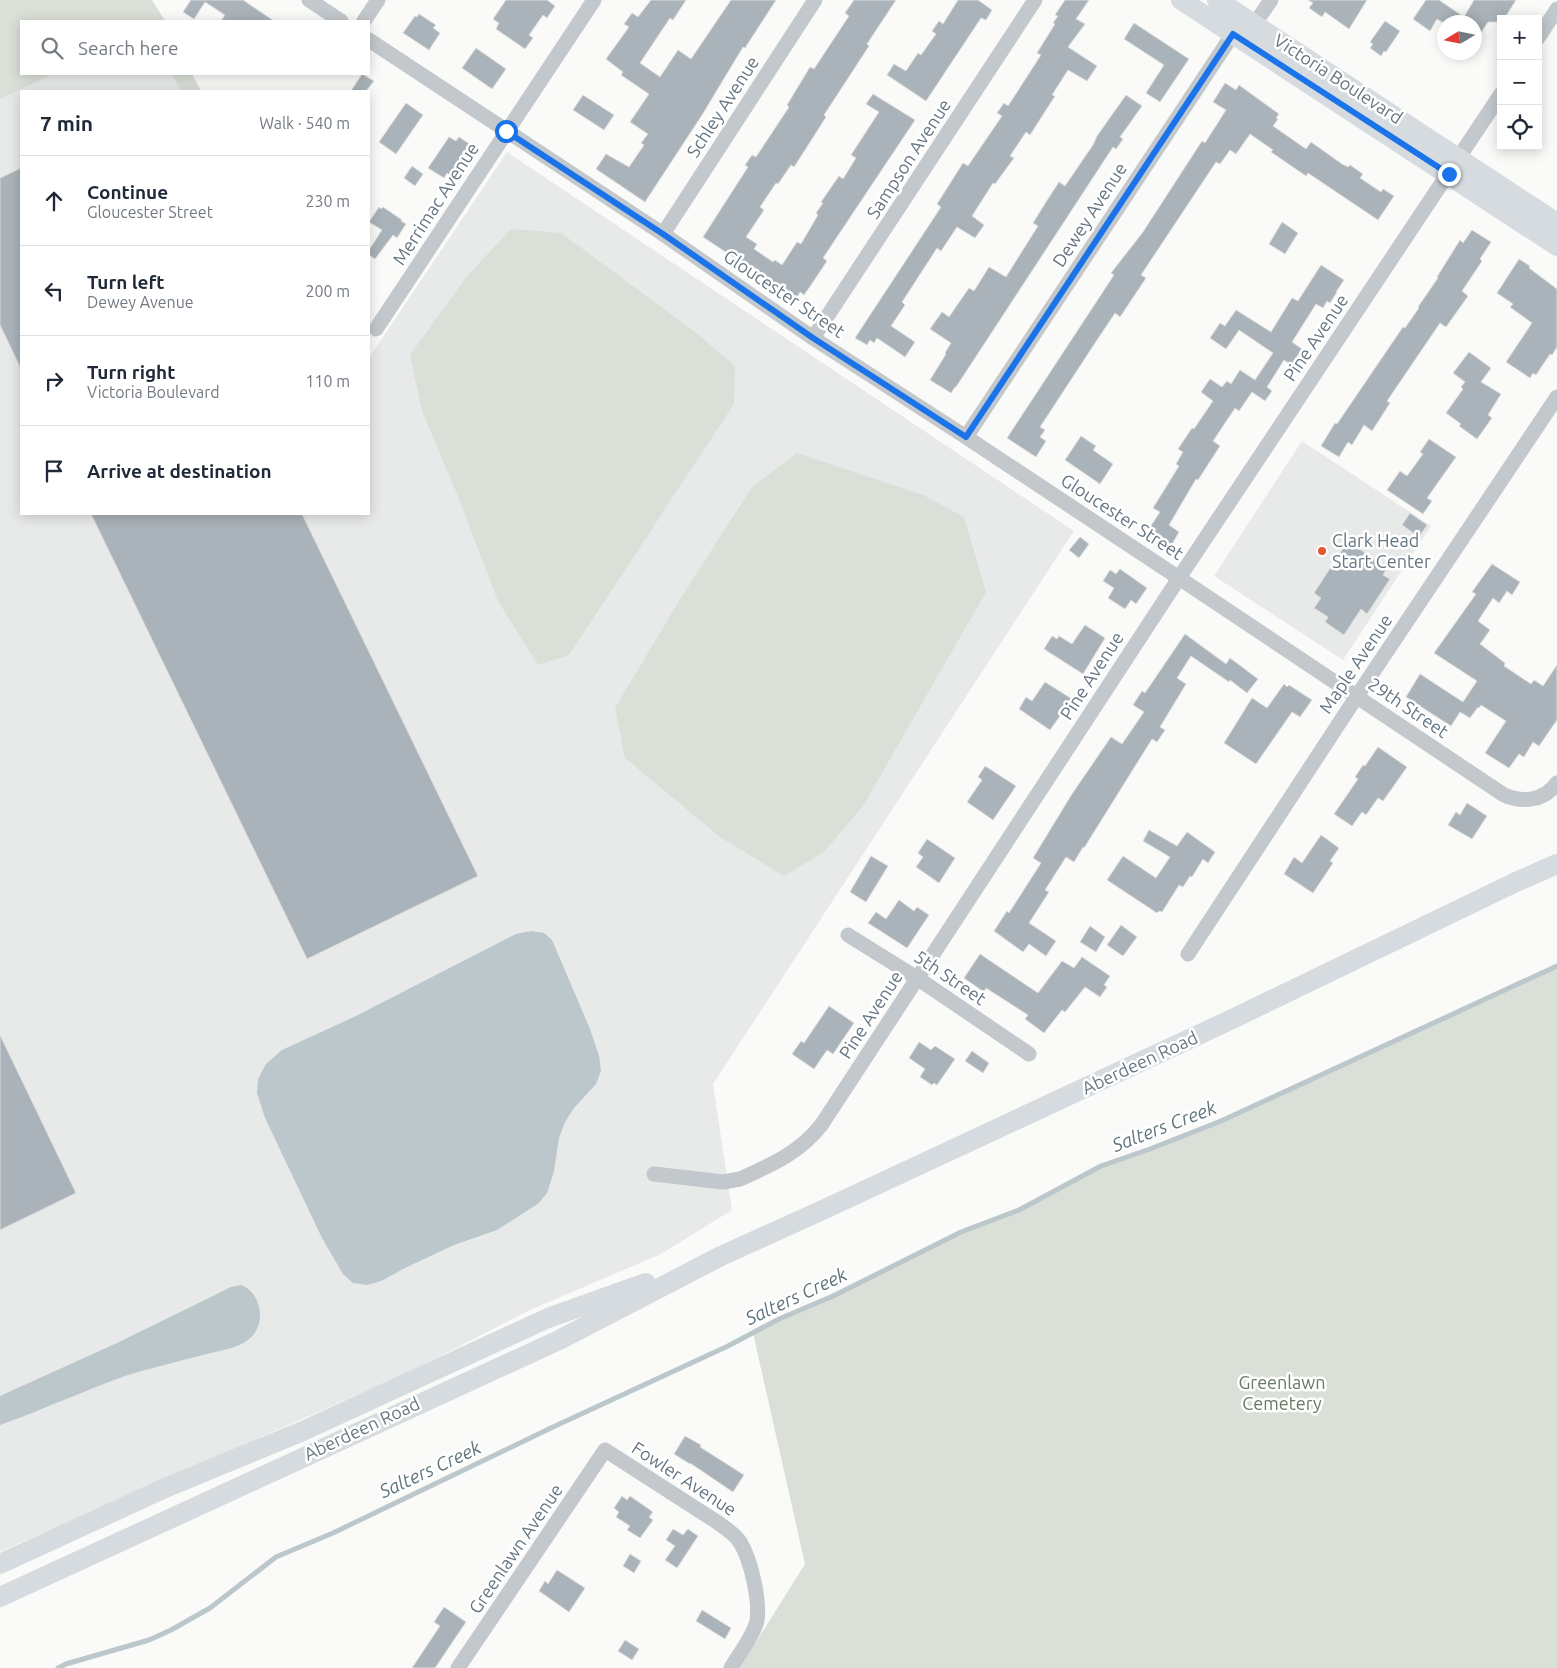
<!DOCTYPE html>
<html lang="en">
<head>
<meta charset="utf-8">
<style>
  :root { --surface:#fff; --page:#f6f6f7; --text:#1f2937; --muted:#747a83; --line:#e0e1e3 }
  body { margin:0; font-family:Ubuntu,sans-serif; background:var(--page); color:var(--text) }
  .controls { position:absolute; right:15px; top:15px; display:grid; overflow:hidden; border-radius:0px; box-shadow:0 2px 12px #0003 }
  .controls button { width:45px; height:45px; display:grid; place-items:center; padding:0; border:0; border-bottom:1px solid var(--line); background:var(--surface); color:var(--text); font:25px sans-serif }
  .compass { position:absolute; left:1437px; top:15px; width:45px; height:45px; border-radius:50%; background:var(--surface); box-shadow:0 2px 12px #0003; rotate:260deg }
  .stop { position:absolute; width:15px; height:15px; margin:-11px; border:4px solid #1a73e8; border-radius:50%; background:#fff }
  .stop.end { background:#1a73e8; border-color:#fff; box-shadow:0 1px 5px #0008 }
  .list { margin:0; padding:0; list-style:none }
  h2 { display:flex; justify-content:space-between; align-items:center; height:65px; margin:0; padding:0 20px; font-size:21px }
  h2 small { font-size:16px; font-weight:400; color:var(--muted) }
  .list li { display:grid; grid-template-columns:32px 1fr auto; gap:15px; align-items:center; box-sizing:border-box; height:90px; padding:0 20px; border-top:1px solid var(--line) }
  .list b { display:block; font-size:19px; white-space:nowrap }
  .list p { margin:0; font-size:16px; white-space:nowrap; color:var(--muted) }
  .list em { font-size:16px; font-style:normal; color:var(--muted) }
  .icon { flex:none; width:28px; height:28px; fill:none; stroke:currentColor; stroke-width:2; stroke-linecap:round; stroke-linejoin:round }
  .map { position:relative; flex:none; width:1557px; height:1668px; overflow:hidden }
  .search { position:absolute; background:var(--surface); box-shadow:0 2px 12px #0003; left:20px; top:20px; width:350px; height:55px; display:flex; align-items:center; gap:12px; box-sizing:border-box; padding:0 18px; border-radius:0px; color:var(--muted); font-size:19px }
  .panel { position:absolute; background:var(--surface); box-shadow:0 2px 12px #0003; left:20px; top:90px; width:350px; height:425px; border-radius:0px }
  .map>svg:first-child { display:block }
  .built { fill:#e8e9e9 }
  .green { fill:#dadfd7 }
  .water { fill:#bbc7cb }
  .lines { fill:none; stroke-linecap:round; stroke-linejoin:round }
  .stream { stroke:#bbc7cb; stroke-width:5 }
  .building { fill:#aab3b9; stroke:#dcdcda }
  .minor { stroke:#c3c8cc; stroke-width:15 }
  .secondary { stroke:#d6dbdf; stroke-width:20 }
  .route { stroke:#1a73e8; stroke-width:6 }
  .poi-dot { fill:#e4572e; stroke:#fff; stroke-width:2 }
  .labels { text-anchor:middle; stroke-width:5; stroke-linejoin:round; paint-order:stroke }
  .street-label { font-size:18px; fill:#657683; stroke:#fff }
  .poi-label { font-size:18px; fill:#657683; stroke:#fff; text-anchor:start }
  .park-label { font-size:18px; fill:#687a64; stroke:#fff }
  .water-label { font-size:19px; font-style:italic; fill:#60757c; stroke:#fff }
</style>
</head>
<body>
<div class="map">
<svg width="1557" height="1668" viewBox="0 0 1557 1668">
  <rect width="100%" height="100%" fill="#fafaf8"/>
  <path class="built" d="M0 0 21 21V74H182L191 91H21V514H369V358L507 152 1074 531 713 1084 732 1210 661 1254 530 1310 407 1373 0 1552Z
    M1302 441 1431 526 1343 660 1214 576Z"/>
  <path class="green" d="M0 0H152L165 21H21V74H53L0 99Z
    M172 74H192L201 91H181Z
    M511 229 561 233 695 332 735 366 734 404 569 655 538 665 498 601 457 494 422 411 410 355 468 275Z
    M797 453 923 495 964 517 986 592 863 806 824 852 784 876 720 837 625 758 615 708 679 601 752 487Z
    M1557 966V1668H740L805 1564 753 1333 779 1319 833 1296 961 1232 1019 1210 1101 1166 1150 1149 1221 1121Z"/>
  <path class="water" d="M531 931 544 933 552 940 590 1029 599 1056 601 1071 596 1084 574 1108 565 1122 559 1138 554 1171 547 1193 539 1203 497 1230 454 1245 405 1268 381 1281 367 1285 353 1283 343 1274 322 1238 265 1118 257 1093 258 1079 266 1064 282 1050 354 1017 516 934Z
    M241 1285C262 1293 267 1325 249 1339 237 1349 217 1351 203 1355 177 1362 150 1368 125 1376 83 1391 42 1410 0 1425V1396L117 1343 217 1294 231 1287Z"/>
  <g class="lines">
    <path class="stream" d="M58 1668 66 1664 149 1640 171 1630 210 1608 276 1557 333 1533 553 1427 728 1346 779 1319 833 1296 961 1232 1019 1210 1101 1166 1150 1149 1221 1121 1557 966"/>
  </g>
  <path class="building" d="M191 0H243L274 21H221L225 15 205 2 194 19 183 12Z
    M506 0H547L555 6 547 18 543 15 529 35 533 38 525 49 496 29 499 23 493 19Z
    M651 0H686L673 20 670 18 640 63 660 77 678 50 691 59 731 0H776L745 48 743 47 702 115 645 202 596 169 606 154 629 167 644 145 641 143 648 134 630 122 649 94 621 75 623 72 606 59 629 27 624 24 632 13 638 17Z
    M854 0H896L867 44 869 46 824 115 826 117 805 150 794 167 791 165 778 184 776 183 760 207 764 210 746 237 757 244 754 249 773 262 775 260 782 265 797 242 801 244 818 215 816 213 823 203 821 202 839 176 843 179 856 158 851 155 879 112 866 104 873 94 915 120 823 258 827 261 811 285 804 295 800 292 796 299 703 237 748 167 745 165 752 155 756 157 789 107 787 105 810 67 814 69 816 66 845 22 849 16 845 13Z
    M958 0H978L992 10 986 20 981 18 926 101 887 75 894 64 906 71 918 53 921 55 936 34 932 31 939 21 943 24Z
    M1065 0H1089L1076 19 1085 24 1068 47 1097 66 1087 81 1068 70 1052 95 1055 96 1030 135 1026 132 1010 156 1014 158 995 184 993 183 972 216 984 225 975 238 957 227 941 251 937 248 917 279 902 302 905 305 891 326 915 342 905 357 877 338 874 343 870 340 867 345 855 338 941 207 937 204 963 163 968 166 1002 116 997 113 1004 103 1008 106 1041 55 1037 53 1055 24 1053 23 1058 16 1055 15Z
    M1308 0H1367L1349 29 1325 12 1322 17 1309 8 1313 3Z
    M1426 0H1439L1464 17 1474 0H1516L1504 19H1501V22H1488L1474 43V22H1442L1437 19 1430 31 1413 19Z
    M419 14 436 25 433 28 440 33 429 50 403 33 415 16 417 17Z
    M1385 21 1400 31 1386 52 1384 51 1381 56 1370 48 1373 44 1370 42Z
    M1134 23 1189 59 1160 102 1146 93 1164 65 1124 39Z
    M476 48 506 69 492 89 462 68Z
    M362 74 374 81 366 91H351Z
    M1225 83 1236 90 1239 85 1279 114 1276 118 1278 119 1273 126 1306 149 1311 142 1342 164 1348 167 1350 165 1363 174 1360 178 1381 192 1383 189 1394 196 1378 220 1308 173 1306 176 1271 152 1273 150 1250 134 1236 154 1230 150 1220 164 1216 162 1141 275 1146 278 1120 317 1115 313 1095 343 1040 427 1045 430 1040 437 1046 441 1036 457 1007 438 1114 275 1111 273 1143 232 1202 141 1205 143 1226 110 1213 102Z
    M583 95 614 115 604 130 573 110Z
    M1126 95 1142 106 1120 137 1123 139 1116 149 1113 147 956 387H955L951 393 930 380 946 354 945 353 951 343 930 329 942 312 949 317 969 288 974 291 989 267 1006 277 1038 226 1033 223 1046 202 1059 182 1065 186 1093 145 1097 136Z
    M406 103 423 115 396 154 379 142Z
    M449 137 456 141 459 137 471 145 450 175 447 173 444 178 428 168Z
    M412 166 423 174 415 186 404 178Z
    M21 168V369L0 325V178Z
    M379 207 381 209 383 207 402 220 401 221 406 224 397 238 393 235 375 259 369 255V250L382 230 369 222Z
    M1282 222 1298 233 1285 254 1269 244Z
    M1472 230 1491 242 1480 259 1482 261 1462 291 1468 296 1446 327 1440 323 1387 401 1390 403 1372 431 1364 425 1352 445 1348 442 1339 457 1321 446 1335 423 1337 424 1403 327 1405 328 1419 308 1418 307 1438 278 1437 277 1460 240 1463 243Z
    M1519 259 1530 266 1529 268 1557 289V347L1552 355 1550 354 1536 375 1533 373 1530 378 1506 362 1532 323 1510 307 1513 304 1497 293Z
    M1321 265 1344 280 1336 292H1337L1330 303 1327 301 1323 308 1316 304 1292 342 1302 349 1291 365 1284 360 1267 387 1272 391 1265 401 1252 392 1239 411 1235 408 1213 441 1220 446 1198 480 1196 479 1169 525 1179 532 1171 546 1147 532 1160 512 1153 508 1179 466 1176 464 1183 452 1178 449 1192 428 1194 429 1213 401 1201 392 1210 379 1222 387 1227 381 1231 384 1240 370 1255 380 1273 353 1239 330 1226 349 1210 338 1220 323 1225 326 1236 310 1271 332 1292 298 1298 301Z
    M1469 352 1491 368 1481 382 1501 394 1488 415 1492 418 1477 439 1459 426 1461 424 1446 413 1463 389 1461 387 1465 382 1453 373Z
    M1081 436 1096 446 1093 450 1113 464 1100 484 1065 460Z
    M1429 439 1456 457 1427 498 1432 501 1423 514 1387 490 1400 471 1407 476 1423 454 1420 452Z
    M1410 513 1427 525 1419 537 1402 525Z
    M91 514H302L478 876 307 959Z
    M1080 537 1089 544 1079 558 1069 550Z
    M1348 541 1387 568 1383 575 1390 579 1367 614 1361 609 1344 635 1325 622 1328 617 1314 608 1321 598 1314 593Z
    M1492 564 1520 582 1512 595 1507 591 1499 603 1493 598 1478 621 1490 630 1480 644 1505 663 1504 666 1531 684 1534 680 1543 686 1557 665V720L1539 746 1533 742 1524 757 1519 754 1509 768 1485 753 1506 721 1481 705 1479 708 1478 707 1470 718 1460 712 1451 726 1406 697 1420 674 1463 702 1477 681 1434 653 1476 594 1472 592Z
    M1120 569 1147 588 1136 604 1131 600 1125 609 1108 598 1114 588 1103 581 1110 570 1116 574Z
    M1085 625 1105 638 1083 674 1044 649 1052 636 1057 639 1059 636 1072 644Z
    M1185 634 1226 664 1230 658 1258 679 1247 693 1230 680 1229 682 1191 656 1177 678 1186 684 1160 727 1165 730 1157 742 1152 739 1084 848 1083 847 1074 862 1066 857 1045 890 1049 892 1029 923 1056 941 1046 956 1029 944 1023 952 994 931 1007 911 1009 913 1041 863 1033 858 1072 794 1111 737 1122 744 1144 712 1133 705 1142 691 1145 693Z
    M1045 682 1072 699 1050 730 1019 709 1026 697 1032 701Z
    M1284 684 1287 687 1289 685 1312 700 1300 717 1292 712 1256 764 1224 743 1252 698 1267 708Z
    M1378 747 1407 767 1383 801 1378 798 1366 815 1362 812 1352 826 1334 814 1358 779 1355 777 1363 765 1365 766Z
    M985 766 1016 786 993 820 967 802 982 780 978 777Z
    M1467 803 1487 816 1472 839 1448 825 1456 812 1460 815Z
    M1149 830 1177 846 1187 832 1215 852 1208 863 1203 859 1192 877 1190 876 1183 887 1179 885 1162 912 1159 911 1157 913 1107 880 1123 856 1156 878 1170 857 1143 841Z
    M1321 835 1339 848 1330 861 1333 863 1313 893 1284 874 1294 857 1302 863Z
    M927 839 955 858 939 883 916 867 923 857 918 853Z
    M871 856 888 866 866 902 850 892Z
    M899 900 914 911 917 907 929 915 907 948 868 923 876 912 886 919Z
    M1121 925 1137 937 1123 956 1107 945Z
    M1090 926 1105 937 1096 952 1080 942Z
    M980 954 1038 993 1062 961 1074 968 1082 957 1110 976 1104 985 1107 987 1100 997 1085 987 1065 1012 1062 1010 1044 1033 1025 1019 1028 1015 986 988 984 992 964 978Z
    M829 1006 854 1023 833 1054 827 1050 814 1069 792 1054 801 1041 804 1043Z
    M0 1035 76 1193 0 1230Z
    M919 1042 931 1050 935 1046 955 1059 937 1085 934 1083 932 1085 920 1077 925 1069 909 1058Z
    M972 1051 989 1063 983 1073 965 1061Z
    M685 1436 701 1445 700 1447 744 1475 733 1492 690 1463V1464L674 1454Z
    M622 1496 627 1500 630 1496 653 1512 649 1517 653 1520 640 1538 627 1530 630 1526 616 1517 619 1512 614 1508Z
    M673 1529 683 1535 688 1529 698 1536 677 1568 665 1560 675 1546 666 1540Z
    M630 1554 641 1561 634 1573 623 1566Z
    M557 1570 585 1588 569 1612 539 1591 545 1581 548 1584Z
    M444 1607 466 1622 435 1668H412L440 1626 434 1622Z
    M702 1610 731 1628 725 1639 696 1621Z
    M625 1640 639 1649 632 1660 618 1651Z"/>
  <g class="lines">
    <path class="minor" d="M309 0 341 21
      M364 21 378 0
      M1538 38 1557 9
      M369 40 663 234 813 338 966 437 1179 578 1504 795C1523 803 1544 801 1557 783
      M663 234 815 0
      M376 329 594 0
      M813 338 1035 0
      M966 437 1233 34 1254 25 1271 0
      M848 935 917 978 1029 1054
      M1188 954 1357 696 1557 397
      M654 1174 723 1182 740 1179C771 1165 801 1152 822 1124L1179 578 1501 94
      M458 1668 605 1450 717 1522C725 1528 734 1533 740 1542 751 1560 760 1600 757 1621 753 1637 739 1654 731 1668"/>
    <path class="secondary" d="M1181 0 1557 246
      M1217 0 1557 223
      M0 1564 165 1488 303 1431 548 1318 646 1283
      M0 1597 559 1340 721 1256 827 1208 1226 1022 1516 882 1557 864"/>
  </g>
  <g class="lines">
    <path class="route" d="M506 131 663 234 813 338 966 437 1233 34 1449 174"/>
  </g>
  <circle class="poi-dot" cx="1322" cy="551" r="5"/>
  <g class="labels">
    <g class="street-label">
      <text transform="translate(1338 79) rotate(33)" y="6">Victoria Boulevard</text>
      <text transform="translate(723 107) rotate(-57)" y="6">Schley Avenue</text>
      <text transform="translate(909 159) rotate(-57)" y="6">Sampson Avenue</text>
      <text transform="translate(436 204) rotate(-57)" y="6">Merrimac Avenue</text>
      <text transform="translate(1090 215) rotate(-57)" y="6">Dewey Avenue</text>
      <text transform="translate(784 294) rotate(34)" y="6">Gloucester Street</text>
      <text transform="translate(1316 338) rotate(-56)" y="6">Pine Avenue</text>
      <text transform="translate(1122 517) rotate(33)" y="6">Gloucester Street</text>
      <text transform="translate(1356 664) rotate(-56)" y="6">Maple Avenue</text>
      <text transform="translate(1092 676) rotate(-57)" y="6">Pine Avenue</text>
      <text transform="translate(1408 708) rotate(34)" y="6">29th Street</text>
      <text transform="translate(950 978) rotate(34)" y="6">5th Street</text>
      <text transform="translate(871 1015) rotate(-57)" y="6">Pine Avenue</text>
      <text transform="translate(1140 1063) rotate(-25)" y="6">Aberdeen Road</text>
      <text transform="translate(362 1429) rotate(-25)" y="6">Aberdeen Road</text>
      <text transform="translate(684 1479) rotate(33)" y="6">Fowler Avenue</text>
      <text transform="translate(516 1549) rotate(-56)" y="6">Greenlawn Avenue</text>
    </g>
    <g class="poi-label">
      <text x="1332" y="547">Clark Head<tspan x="1332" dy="21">Start Center</tspan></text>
    </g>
    <g class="park-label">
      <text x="1282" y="1389">Greenlawn<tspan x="1282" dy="21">Cemetery</tspan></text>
    </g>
    <g class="water-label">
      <text transform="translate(1164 1126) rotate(-21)" y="7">Salters Creek</text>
      <text transform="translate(796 1296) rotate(-25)" y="7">Salters Creek</text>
      <text transform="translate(430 1469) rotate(-25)" y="7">Salters Creek</text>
    </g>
  </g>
</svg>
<div class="controls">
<button>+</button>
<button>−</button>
<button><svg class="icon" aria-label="locate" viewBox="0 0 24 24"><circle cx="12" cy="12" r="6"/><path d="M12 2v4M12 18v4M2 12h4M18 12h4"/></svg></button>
</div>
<svg class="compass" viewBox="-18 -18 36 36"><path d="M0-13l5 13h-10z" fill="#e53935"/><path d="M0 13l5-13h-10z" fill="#747a83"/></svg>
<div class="stop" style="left:506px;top:131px"></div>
<div class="stop end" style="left:1449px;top:174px"></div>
<div class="search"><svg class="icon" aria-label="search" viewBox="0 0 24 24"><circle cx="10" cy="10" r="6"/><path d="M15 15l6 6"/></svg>Search here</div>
<section class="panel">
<h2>7 min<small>Walk · 540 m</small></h2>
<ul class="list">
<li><svg class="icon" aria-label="ahead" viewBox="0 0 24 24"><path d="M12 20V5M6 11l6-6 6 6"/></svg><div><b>Continue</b><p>Gloucester Street</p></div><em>230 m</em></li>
<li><svg class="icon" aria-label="left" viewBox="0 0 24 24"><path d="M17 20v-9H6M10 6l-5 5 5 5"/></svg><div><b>Turn left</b><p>Dewey Avenue</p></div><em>200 m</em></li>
<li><svg class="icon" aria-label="right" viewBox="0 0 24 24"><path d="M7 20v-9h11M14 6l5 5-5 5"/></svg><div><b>Turn right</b><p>Victoria Boulevard</p></div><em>110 m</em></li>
<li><svg class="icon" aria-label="arrive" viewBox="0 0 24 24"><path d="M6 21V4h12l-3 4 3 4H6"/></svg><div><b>Arrive at destination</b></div></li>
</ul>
</section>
</div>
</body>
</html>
